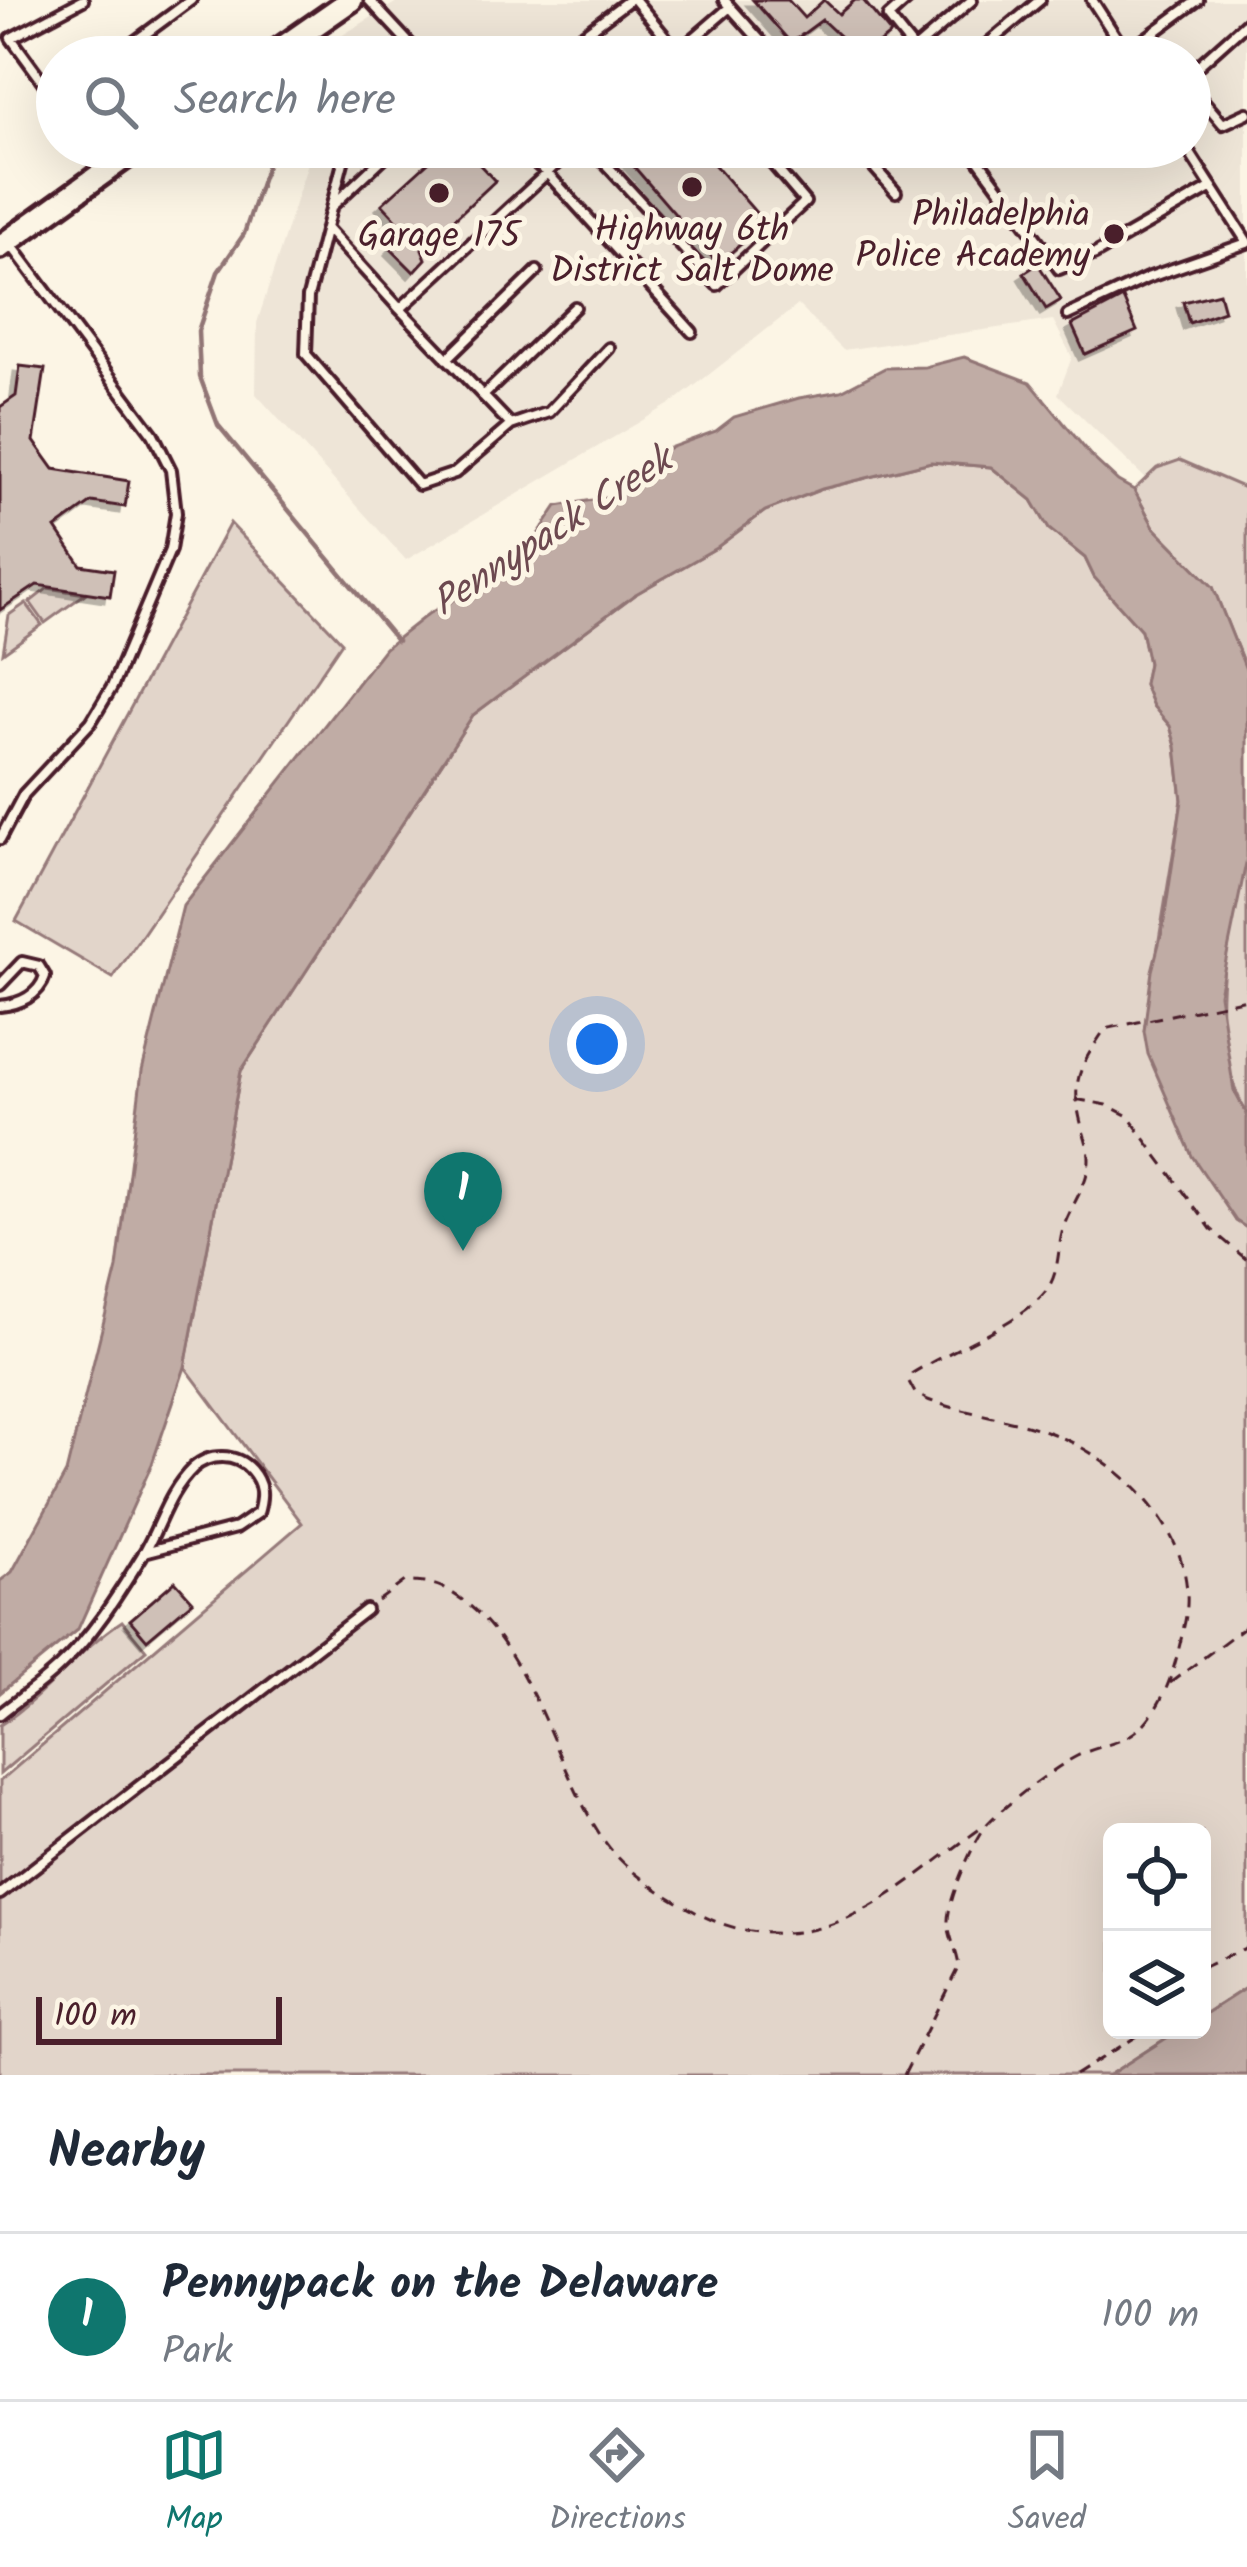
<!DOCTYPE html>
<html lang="en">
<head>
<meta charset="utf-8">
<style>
  :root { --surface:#fff; --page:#f2f2f3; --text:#1f2937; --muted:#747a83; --line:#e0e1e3; --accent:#0f766e }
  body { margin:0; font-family:Kalam,sans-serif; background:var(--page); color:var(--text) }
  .controls { position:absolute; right:36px; bottom:36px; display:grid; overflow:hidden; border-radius:18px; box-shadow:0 12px 48px #0002 }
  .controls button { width:108px; height:108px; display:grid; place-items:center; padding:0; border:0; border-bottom:3px solid var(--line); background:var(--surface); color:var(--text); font:60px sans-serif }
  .scale { position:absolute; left:36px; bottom:30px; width:246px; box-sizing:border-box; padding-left:12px; border:6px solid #4a1f2b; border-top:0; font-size:33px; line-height:42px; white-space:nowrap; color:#4a1f2b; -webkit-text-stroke:9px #fcf5e5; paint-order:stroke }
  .you { position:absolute; left:597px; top:1044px; width:42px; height:42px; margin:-30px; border:9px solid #fff; border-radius:50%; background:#1a73e8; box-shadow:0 0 0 18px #1a73e833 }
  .badge { display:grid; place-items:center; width:78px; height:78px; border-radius:50%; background:var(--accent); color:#fff; font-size:39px; font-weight:700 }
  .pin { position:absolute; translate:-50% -99px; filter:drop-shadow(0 3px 6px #0008) }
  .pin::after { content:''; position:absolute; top:63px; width:42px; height:36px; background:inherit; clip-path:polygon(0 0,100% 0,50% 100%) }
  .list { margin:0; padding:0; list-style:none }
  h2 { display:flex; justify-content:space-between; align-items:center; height:156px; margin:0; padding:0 48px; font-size:51px }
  h2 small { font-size:39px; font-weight:400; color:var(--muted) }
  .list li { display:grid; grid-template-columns:78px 1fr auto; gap:36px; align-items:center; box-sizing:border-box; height:168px; padding:0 48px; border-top:3px solid var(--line) }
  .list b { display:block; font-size:45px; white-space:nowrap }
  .list p { margin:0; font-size:39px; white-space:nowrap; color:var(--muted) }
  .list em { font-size:39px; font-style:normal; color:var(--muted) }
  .icon { flex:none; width:66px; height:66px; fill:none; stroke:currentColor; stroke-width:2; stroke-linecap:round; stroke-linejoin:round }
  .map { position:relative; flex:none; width:1247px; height:2075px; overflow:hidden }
  .search { position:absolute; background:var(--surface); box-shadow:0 12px 48px #0002; left:36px; right:36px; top:36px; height:132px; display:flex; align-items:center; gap:30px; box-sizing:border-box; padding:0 42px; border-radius:66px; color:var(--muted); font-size:45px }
  .sheet { height:324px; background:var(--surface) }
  nav { display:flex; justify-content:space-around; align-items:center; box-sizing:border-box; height:168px; border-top:3px solid var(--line); background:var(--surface); font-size:33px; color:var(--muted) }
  nav a { display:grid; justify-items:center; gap:6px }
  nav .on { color:var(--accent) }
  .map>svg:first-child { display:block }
  .built { fill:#eee5d7 }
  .green { fill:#e2d5ca; stroke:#967a7a; stroke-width:3 }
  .water { fill:#c0aca5; stroke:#917474; stroke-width:3 }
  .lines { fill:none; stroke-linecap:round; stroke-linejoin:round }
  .stream { stroke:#917474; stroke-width:4.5 }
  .building { fill:#cfc0b7; stroke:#4a1f2b; stroke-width:3; filter:url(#shadow) }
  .service-casing { stroke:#4a1f2b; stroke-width:16 }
  .secondary-casing { stroke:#4a1f2b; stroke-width:30 }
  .path { stroke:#4a1f2b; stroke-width:3; stroke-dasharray:12 9; stroke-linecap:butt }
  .service { stroke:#fcf5e5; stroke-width:8 }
  .secondary { stroke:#fcf5e5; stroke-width:21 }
  .poi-dot { fill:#4a1f2b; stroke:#fcf5e5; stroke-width:4.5 }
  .labels { text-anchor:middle; stroke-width:10; stroke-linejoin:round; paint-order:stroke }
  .poi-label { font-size:36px; fill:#4a1f2b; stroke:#fcf5e5 }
  .water-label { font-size:39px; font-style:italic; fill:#6d4950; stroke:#fcf5e5 }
</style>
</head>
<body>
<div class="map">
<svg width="1247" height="2075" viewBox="0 0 1247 2075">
  <defs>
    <filter id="shadow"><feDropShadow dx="-6" dy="6" stdDeviation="0" flood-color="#0004"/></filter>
  </defs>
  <rect width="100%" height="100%" fill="#fcf5e5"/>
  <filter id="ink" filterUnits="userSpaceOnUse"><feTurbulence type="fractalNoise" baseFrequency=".00833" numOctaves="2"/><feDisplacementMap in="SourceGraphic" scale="24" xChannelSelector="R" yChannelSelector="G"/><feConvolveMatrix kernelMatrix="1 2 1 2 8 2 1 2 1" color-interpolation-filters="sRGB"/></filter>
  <g filter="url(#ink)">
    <path class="built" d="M400 0H1247V525L1175 507 1058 394 1072 357 1053 320 843 350 798 305 675 401 406 560 256 394 257 323 313 147H1190V57H331L323 47Z"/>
    <path class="green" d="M1180 460 1247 489V672L1213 587 1154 527 1134 490 1157 468Z
      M931 462 991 467 1032 500 1049 529 1085 558 1094 577 1141 630 1148 663 1144 684 1153 706 1170 726 1176 746 1182 800 1144 1031 1236 1221 1247 1228V1987L1202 2016V1832H1112V2030H1179L1109 2075H0V1781L302 1523 185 1367 241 1071 473 715 634 595 716 548 765 511 822 489Z
      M230 523 342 642 113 978 16 921Z
      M48 588 85 594 45 623 30 602Z
      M26 603 42 625 3 653 9 615Z
      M1247 858V1114C1204 1038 1224 938 1247 858Z
      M122 1621 146 1650 0 1774V1725C46 1696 77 1650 122 1621Z"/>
    <path class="water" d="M964 357 1030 382 1091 456 1118 481 1134 490 1154 527 1213 587 1247 672V858L1219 994 1234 1091 1247 1114V1228L1236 1221 1192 1156 1148 1054 1144 1031 1152 971 1163 928 1182 800 1176 746 1170 726 1153 706 1144 684 1148 663 1141 630 1094 577 1085 558 1049 529 1032 500 991 467 931 462 822 489 765 511 716 548 634 595 473 715 241 1071 185 1367 152 1464 78 1629 0 1693V1581L12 1572 66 1473 117 1268 142 1071 183 906 385 648 428 614 468 592 496 566 531 545 557 506 610 497 661 451 716 431 734 417 799 398 841 391 885 368 925 367Z
      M1247 1987V2075H1109L1179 2030H1202V2016Z"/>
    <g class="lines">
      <path class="stream" d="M273 147 244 234 218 272 198 331 200 377 218 425 397 641"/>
    </g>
    <path class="building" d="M753 0H788L804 18 824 0 839 14 855 0H863L891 34 862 57 822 20 791 43Z
      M445 147H463L495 181 422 249 426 259 414 272 391 249 408 232 382 204Z
      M617 147H699L765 223 718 264Z
      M1038 264 1061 300 1046 309 1024 273Z
      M1219 293 1224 311 1189 323 1183 302Z
      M1123 298 1137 331 1085 354 1072 325Z
      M20 366 45 369 34 441 54 469 129 481 125 507 92 502 56 528 81 565 114 570 110 596 37 585 0 610V407L16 396Z
      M175 1581 193 1601 147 1640 130 1620Z"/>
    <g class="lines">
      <g class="service-casing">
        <path id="service" d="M369 0 422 57
          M635 0 682 57
          M724 0 775 57
          M907 0 888 17 920 57
          M1092 0 1128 56
          M914 50 972 0
          M1126 53 1198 0
          M114 57 191 0
          M570 57 564 49 629 0
          M672 57 730 7
          M972 57 1040 0
          M1190 73 1247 22
          M1190 85 1223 124 1247 113
          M57 101 11 38 83 0
          M90 147 106 169
          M347 147 308 297 306 354 419 485 455 473 511 425
          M517 147 547 173 400 309 511 425 549 412 609 348
          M573 147 547 173 692 332
          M590 147 717 285 805 202 758 147
          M856 147 896 192
          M969 147 1059 269 1095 254 1212 187
          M1186 147 1247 242
          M332 206 395 147
          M326 228 400 309
          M1068 315 1147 278 1247 243
          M447 359 537 271
          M483 396 575 307
          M0 839 24 794 91 722 112 687 170 550 176 513 171 470 153 434 9 242
          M0 985 22 962 39 966 45 976C39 996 19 1004 0 1006
          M0 1714C19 1699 40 1685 58 1668 92 1637 118 1595 142 1556 160 1527 167 1493 193 1468 209 1453 236 1453 251 1470 263 1484 263 1496 258 1513L236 1528 144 1552
          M0 1894 366 1610"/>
      </g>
      <g class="secondary-casing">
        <path id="secondary" d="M269 57 351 0
          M0 247 139 147"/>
      </g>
      <path class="path" d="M1075 1099 1107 1105 1128 1116 1211 1229 1247 1260
        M378 1601 405 1581C416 1583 431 1582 441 1587 528 1629 551 1760 601 1836 621 1868 659 1892 692 1910 737 1936 791 1941 840 1921 890 1902 941 1856 984 1826
        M1170 1683 1247 1625
        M1202 1968 1247 1947
        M904 2075 959 1966C957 1951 949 1937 948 1922 947 1901 975 1837 989 1822 1009 1802 1052 1769 1077 1756 1099 1745 1124 1744 1142 1726 1168 1699 1176 1662 1184 1626 1204 1541 1126 1462 1051 1433 1011 1418 968 1414 928 1400L915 1393 908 1380 911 1374C947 1351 1020 1324 1046 1291 1060 1272 1057 1250 1063 1229 1070 1206 1089 1184 1089 1159 1089 1147 1084 1135 1081 1123 1070 1080 1081 1065 1105 1029L1247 999
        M1075 2075 1147 2030"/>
      <use href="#service" class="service"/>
      <use href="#secondary" class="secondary"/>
    </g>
  </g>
  <g class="poi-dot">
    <circle cx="692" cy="187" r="12"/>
    <circle cx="439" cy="193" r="12"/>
    <circle cx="1114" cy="234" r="12"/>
  </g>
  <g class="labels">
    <g class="poi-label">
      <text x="1090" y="226" text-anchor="end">Philadelphia<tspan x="1090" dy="41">Police Academy</tspan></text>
      <text x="692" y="241">Highway 6th<tspan x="692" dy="41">District Salt Dome</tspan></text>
      <text x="439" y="247">Garage 175</text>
    </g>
    <g class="water-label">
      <text transform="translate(551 530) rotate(-33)" y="14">Pennypack Creek</text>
    </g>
  </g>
</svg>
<div class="controls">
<button><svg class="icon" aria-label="locate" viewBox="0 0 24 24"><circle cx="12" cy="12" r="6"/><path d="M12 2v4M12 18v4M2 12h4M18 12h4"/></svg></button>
<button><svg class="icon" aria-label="layers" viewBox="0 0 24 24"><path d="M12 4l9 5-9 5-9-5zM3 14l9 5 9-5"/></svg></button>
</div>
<div class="scale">100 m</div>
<div class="you"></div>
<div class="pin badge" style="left:463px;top:1251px">1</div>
<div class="search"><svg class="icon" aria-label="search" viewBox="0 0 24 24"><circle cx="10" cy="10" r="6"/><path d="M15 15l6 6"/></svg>Search here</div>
</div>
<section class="sheet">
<h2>Nearby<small></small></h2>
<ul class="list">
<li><span class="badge">1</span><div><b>Pennypack on the Delaware</b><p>Park</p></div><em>100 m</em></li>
</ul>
</section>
<nav>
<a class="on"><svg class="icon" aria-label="map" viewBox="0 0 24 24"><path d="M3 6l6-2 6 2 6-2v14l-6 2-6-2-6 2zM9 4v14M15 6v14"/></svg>Map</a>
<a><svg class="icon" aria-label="directions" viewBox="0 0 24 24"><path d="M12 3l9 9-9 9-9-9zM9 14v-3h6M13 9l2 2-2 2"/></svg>Directions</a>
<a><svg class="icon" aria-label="saved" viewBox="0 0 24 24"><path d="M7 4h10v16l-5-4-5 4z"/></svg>Saved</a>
</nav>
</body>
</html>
